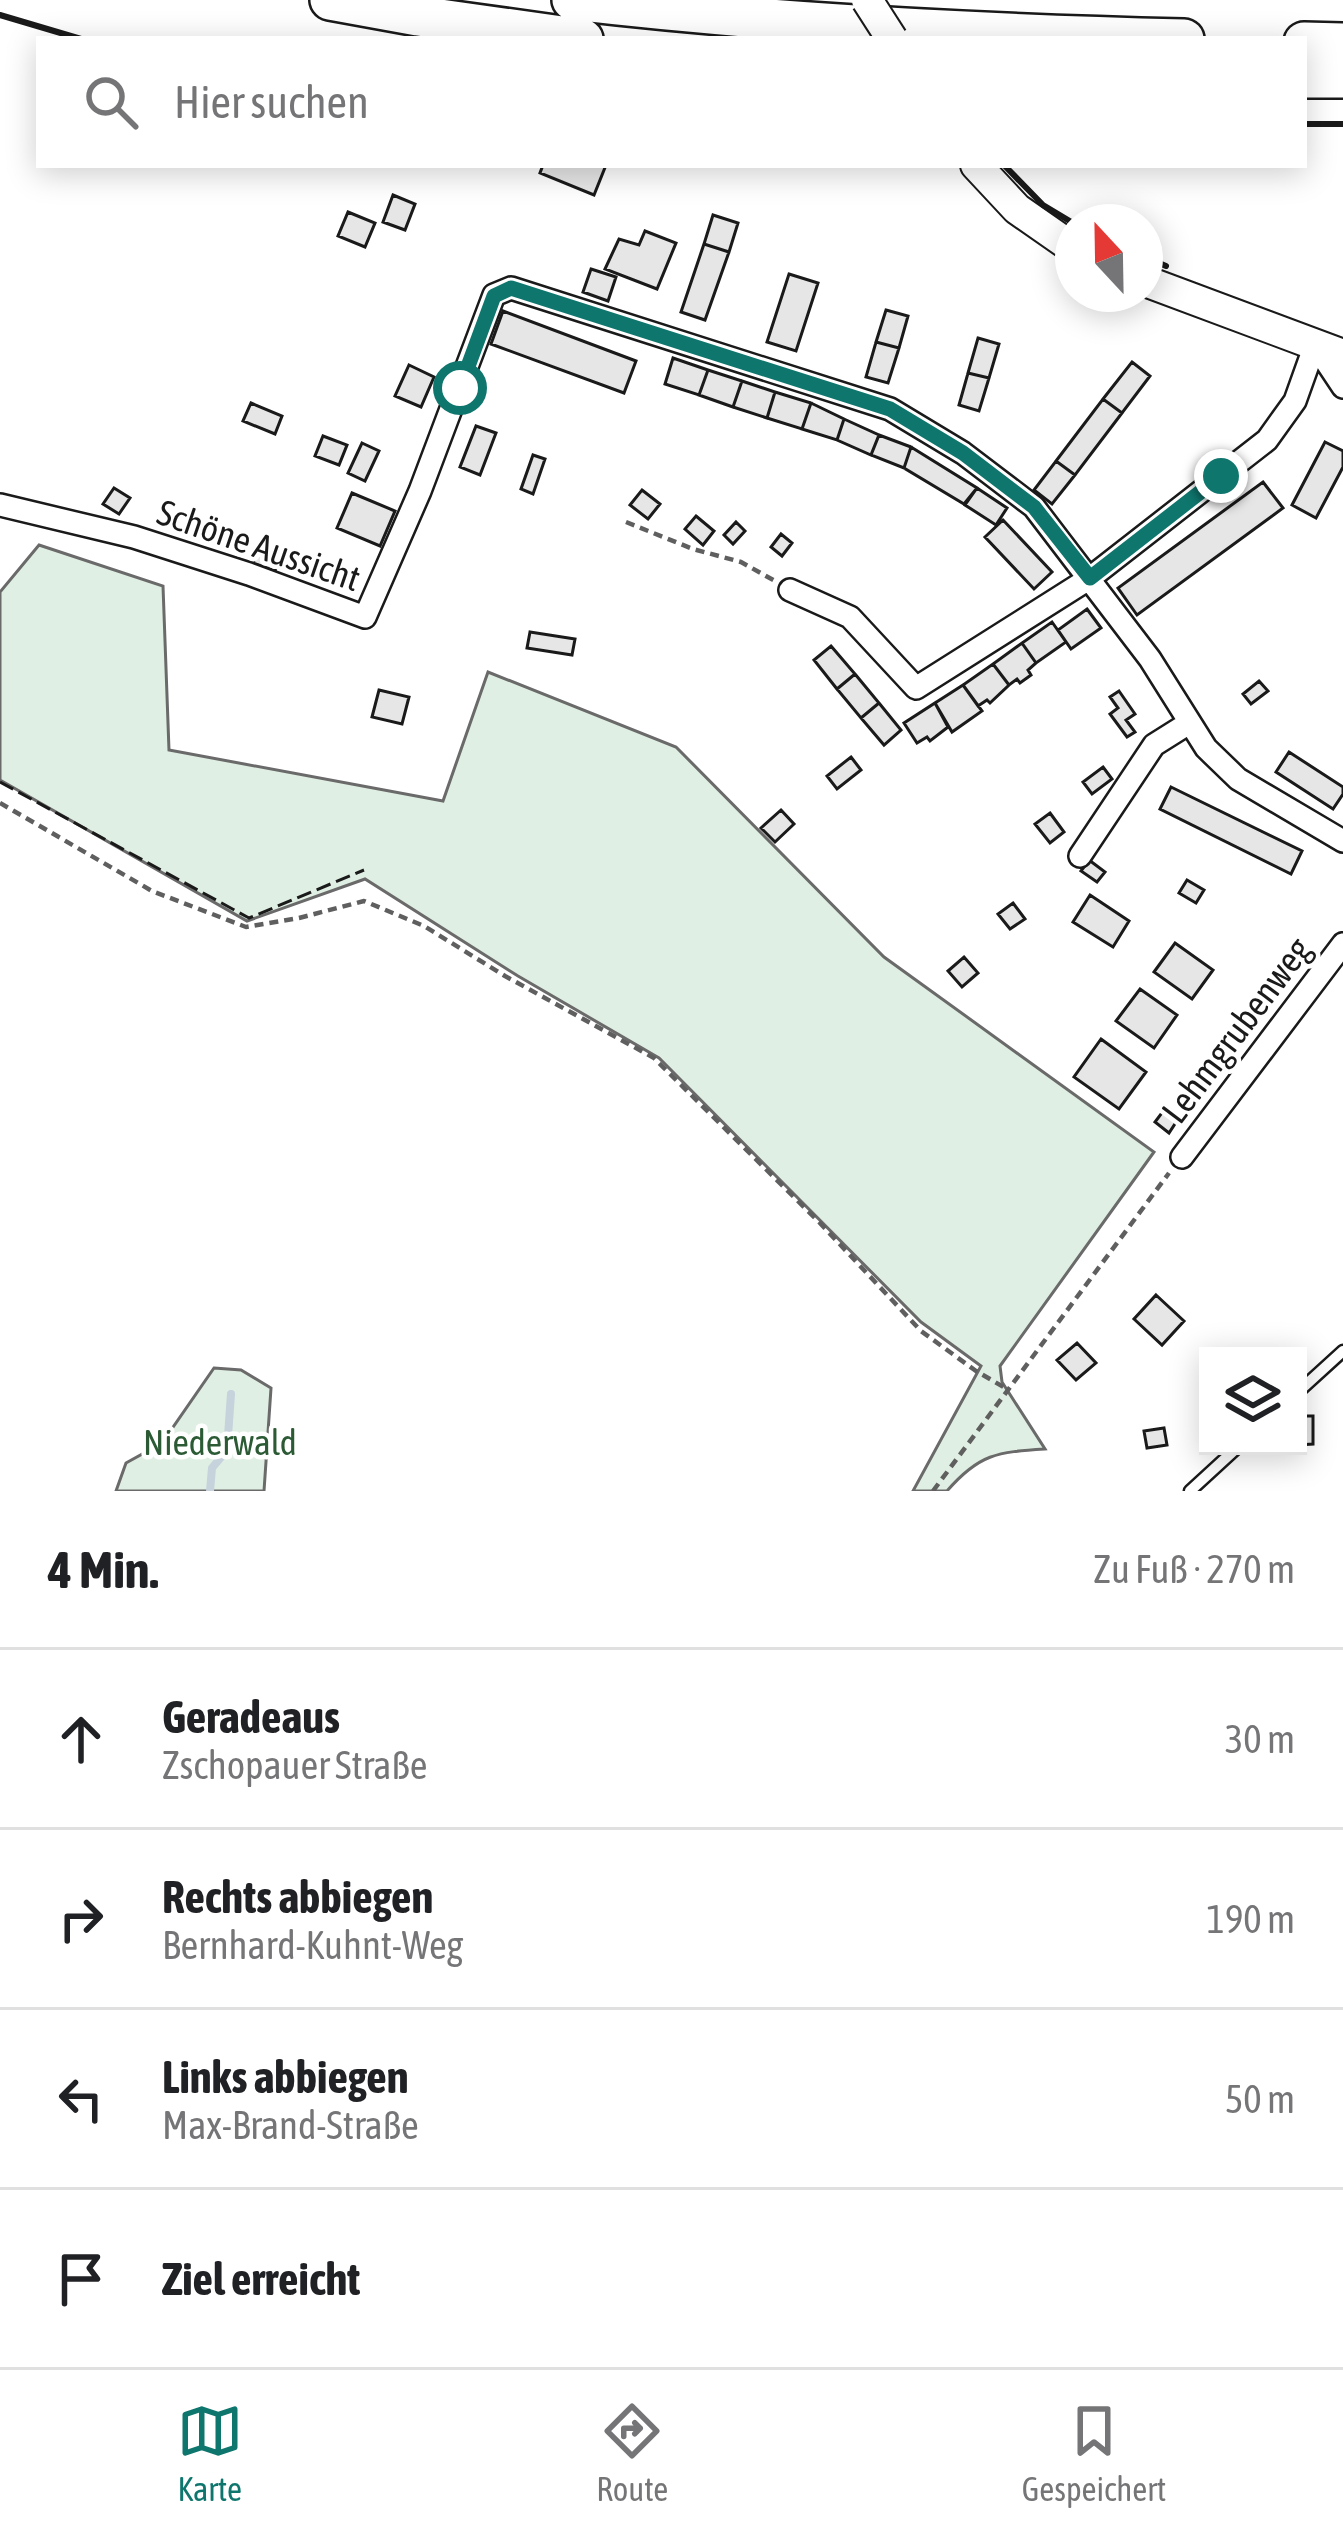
<!DOCTYPE html>
<html lang="de">
<head>
<meta charset="utf-8">
<style>
  :root { --surface:#fff; --page:#f6f6f6; --text:#202124; --muted:#757577; --line:#e0e0e0; --accent:#0f766e }
  body { margin:0; font-family:"Asap Condensed",sans-serif; background:var(--page); color:var(--text) }
  .controls { position:absolute; right:36px; bottom:36px; display:grid; overflow:hidden; border-radius:0px; box-shadow:0 6px 30px #0003 }
  .controls button { width:108px; height:108px; display:grid; place-items:center; padding:0; border:0; border-bottom:3px solid var(--line); background:var(--surface); color:var(--text); font:60px sans-serif }
  .compass { position:absolute; left:1055px; top:204px; width:108px; height:108px; border-radius:50%; background:var(--surface); box-shadow:0 6px 30px #0003; rotate:338deg }
  .stop { position:absolute; width:36px; height:36px; margin:-27px; border:9px solid #0f766e; border-radius:50%; background:#fff }
  .stop.end { background:#0f766e; border-color:#fff; box-shadow:0 3px 12px #0008 }
  .list { margin:0; padding:0; list-style:none }
  h2 { display:flex; justify-content:space-between; align-items:center; height:156px; margin:0; padding:0 48px; font-size:51px }
  h2 small { font-size:39px; font-weight:400; color:var(--muted) }
  .list li { display:grid; grid-template-columns:78px 1fr auto; gap:36px; align-items:center; box-sizing:border-box; height:180px; padding:0 48px; border-top:3px solid var(--line) }
  .list b { display:block; font-size:45px; white-space:nowrap }
  .list p { margin:0; font-size:39px; white-space:nowrap; color:var(--muted) }
  .list em { font-size:39px; font-style:normal; color:var(--muted) }
  .icon { flex:none; width:66px; height:66px; fill:none; stroke:currentColor; stroke-width:2; stroke-linecap:round; stroke-linejoin:round }
  .map { position:relative; flex:none; width:1343px; height:1491px; overflow:hidden }
  .search { position:absolute; background:var(--surface); box-shadow:0 6px 30px #0003; left:36px; right:36px; top:36px; height:132px; display:flex; align-items:center; gap:30px; box-sizing:border-box; padding:0 42px; border-radius:0px; color:var(--muted); font-size:45px }
  .sheet { height:876px; background:var(--surface) }
  nav { display:flex; justify-content:space-around; align-items:center; box-sizing:border-box; height:168px; border-top:3px solid var(--line); background:var(--surface); font-size:33px; color:var(--muted) }
  nav a { display:grid; justify-items:center; gap:6px }
  nav .on { color:var(--accent) }
  .map>svg:first-child { display:block }
  .green { fill:#e0efe3; stroke:#6a6a6a; stroke-width:3 }
  .lines { fill:none; stroke-linecap:round; stroke-linejoin:round }
  .stream { stroke:#c6d2dc; stroke-width:8 }
  .building { fill:#e6e6e6; stroke:#1a1a1a; stroke-width:3 }
  .lane-casing { stroke:#1a1a1a; stroke-width:15 }
  .street-casing { stroke:#1a1a1a; stroke-width:26 }
  .secondary-casing { stroke:#1a1a1a; stroke-width:34 }
  .highway-casing { stroke:#1a1a1a; stroke-width:44 }
  .path { stroke:#5f5f5f; stroke-width:4.5; stroke-dasharray:9 6; stroke-linecap:butt }
  .lane { stroke:#fff; stroke-width:10 }
  .street { stroke:#fff; stroke-width:21 }
  .secondary { stroke:#fff; stroke-width:30 }
  .highway { stroke:#fff; stroke-width:39 }
  .secondary-bridge-casing { stroke:#1a1a1a; stroke-width:34; stroke-linecap:butt }
  .secondary-bridge { stroke:#fff; stroke-width:30 }
  .fence { stroke:#1a1a1a; stroke-width:3; stroke-dasharray:15 6; stroke-linecap:butt }
  .wall { stroke:#1a1a1a; stroke-width:6 }
  .route { stroke:#0f766e; stroke-width:15 }
  .labels { text-anchor:middle; stroke-width:9; stroke-linejoin:round; paint-order:stroke }
  .street-label { font-size:36px; fill:#1a1a1a; stroke:#fff }
  .park-label { font-size:36px; fill:#2b5a34; stroke:#fff }
</style>
</head>
<body>
<div class="map">
<svg width="1343" height="1491" viewBox="0 0 1343 1491">
  <rect width="100%" height="100%" fill="#fff"/>
  <path class="green" d="M39 545 163 586 169 750 443 801 488 672 676 747 884 957 1154 1152 1000 1366 1002 1382 1045 1449C997 1452 979 1454 947 1491H913L981 1366 921 1322 659 1058 518 976 365 879 247 921 0 780V592Z
    M214 1368 241 1370 271 1388 264 1491H116L126 1463 162 1443Z"/>
  <g class="lines">
    <path class="stream" d="M210 1491 212 1468 227 1450 231 1394"/>
  </g>
  <path class="building" d="M543 165H606L594 195 540 173Z
    M393 195 415 204 405 230 383 222Z
    M348 212 375 223 365 247 338 236Z
    M713 215 738 223 729 252 704 244Z
    M645 231 676 243 657 289 605 269 619 239 639 245Z
    M704 244 729 252 705 320 681 312Z
    M591 269 616 277 608 301 583 292Z
    M789 274 818 283 796 351 767 342Z
    M886 310 908 316 899 348 876 342Z
    M503 311 636 361 624 393 491 344Z
    M978 338 999 344 989 378 968 373Z
    M876 342 899 348 888 383 866 377Z
    M673 358 708 370 699 395 665 384Z
    M1132 362 1150 376 1122 413 1103 399Z
    M409 365 434 377 421 407 395 396Z
    M708 370 742 381 733 407 699 395Z
    M968 373 989 378 979 411 959 405Z
    M742 381 775 392 767 418 733 407Z
    M775 392 811 403 802 429 767 418Z
    M1103 399 1122 413 1075 475 1056 461Z
    M251 403 282 416 275 434 243 421Z
    M811 403 844 419 837 440 802 429Z
    M844 419 879 435 871 455 837 440Z
    M476 426 496 433 480 475 460 467Z
    M879 435 911 447 904 468 871 455Z
    M323 436 347 445 339 465 315 456Z
    M1325 442 1343 451V467L1316 518 1292 505Z
    M362 443 379 451 365 481 348 473Z
    M911 447 977 488 964 504 904 468Z
    M533 455 545 459 533 494 521 489Z
    M1056 461 1075 475 1052 504 1034 490Z
    M1263 482 1283 508 1137 615 1118 588Z
    M114 488 130 498 119 514 103 504Z
    M977 488 1007 508 996 525 965 505Z
    M642 490 660 504 648 519 630 505Z
    M352 493 395 511 380 546 337 528Z
    M696 516 714 531 703 545 685 529Z
    M1003 520 1052 572 1034 589 985 537Z
    M736 522 745 531 733 544 724 535Z
    M781 534 792 543 782 556 771 547Z
    M257 553 279 561 275 571 253 563Z
    M1087 609 1101 628 1071 649 1058 630Z
    M1052 622 1066 642 1036 663 1022 643Z
    M530 632 575 639 572 655 527 648Z
    M1022 643 1036 663 1028 670 1031 675 1020 683 1017 679 1009 685 993 664Z
    M831 646 855 674 837 689 814 660Z
    M993 664 1009 685 990 703 987 700 978 706 963 685Z
    M855 674 879 703 861 718 837 689Z
    M1259 681 1268 691 1251 704 1243 694Z
    M963 685 982 711 952 732 935 703Z
    M379 690 409 697 402 724 372 717Z
    M1119 691 1135 714 1126 720 1135 732 1127 737 1110 714 1118 708 1110 697Z
    M879 703 901 730 884 745 861 718Z
    M935 703 948 727 930 741 927 737 917 743 904 723Z
    M1289 752 1343 787V794L1333 809 1276 772Z
    M851 757 861 770 837 789 827 776Z
    M1103 767 1112 779 1092 794 1083 782Z
    M1171 787 1302 851 1291 874 1160 809Z
    M781 810 794 824 775 842 761 828Z
    M1050 813 1064 832 1050 843 1035 824Z
    M1089 860 1105 872 1097 882 1081 871Z
    M1187 880 1204 890 1196 903 1179 893Z
    M1090 895 1129 921 1113 947 1073 922Z
    M1013 903 1025 919 1010 929 998 914Z
    M1175 943 1213 970 1192 999 1154 972Z
    M964 957 978 973 962 987 948 971Z
    M1140 989 1177 1015 1154 1048 1116 1021Z
    M1101 1039 1146 1072 1119 1109 1074 1077Z
    M1167 1106 1180 1116 1169 1133 1155 1122Z
    M1156 1295 1184 1321 1162 1345 1134 1319Z
    M1077 1343 1096 1363 1076 1380 1057 1360Z
    M1298 1416H1313V1444L1298 1445Z
    M1164 1428 1167 1445 1147 1448 1144 1431Z"/>
  <g class="lines">
    <g class="lane-casing">
      <path id="lane" d="M1298 1392 1343 1351
        M1190 1491 1239 1446"/>
    </g>
    <g class="street-casing">
      <path id="street" d="M1315 345 1343 387
        M0 505 134 537 249 574 365 617 420 491 494 295 511 288 890 409 963 453 1034 507 1150 659 1206 748 1238 779 1343 841
        M790 590 850 617 916 688 1090 578 1267 440 1295 401 1315 345
        M1080 856 1154 745 1189 723
        M1182 1157 1343 944"/>
    </g>
    <g class="secondary-casing">
      <path id="secondary" d="M976 165 1017 209 1073 248
        M1145 281 1343 355"/>
    </g>
    <g class="highway-casing">
      <path id="highway" d="M330 0 418 16 583 39
        M572 0C775 24 980 34 1184 39
        M1304 42 1343 43
        M1304 78H1343"/>
    </g>
    <path class="path" d="M626 522 693 549 741 562 775 581
      M0 803 152 891 246 927 299 918 364 901 424 926 505 976 654 1058 819 1222 921 1331 976 1371 1007 1389
      M933 1491 1169 1173"/>
    <use href="#lane" class="lane"/>
    <use href="#street" class="street"/>
    <use href="#secondary" class="secondary"/>
    <use href="#highway" class="highway"/>
    <g class="secondary-bridge-casing">
      <path id="secondary-bridge" d="M867 0 892 39"/>
    </g>
    <use href="#secondary-bridge" class="secondary-bridge"/>
    <path class="fence" d="M0 782 249 918 364 870"/>
    <path class="wall" d="M0 15 81 39
      M1304 124H1343
      M1004 165 1043 205 1073 223
      M1145 257 1166 266"/>
  </g>
  <g class="lines">
    <path class="route" d="M460 388 494 296 511 288 890 409 963 453 1034 507 1090 578 1221 476"/>
  </g>
  <g class="labels">
    <g class="street-label">
      <text transform="translate(259 545) rotate(19)" y="13">Schöne Aussicht</text>
      <text transform="translate(1236 1030) rotate(-53)" y="13">Lehmgrubenweg</text>
    </g>
    <g class="park-label">
      <text x="220" y="1455">Niederwald</text>
    </g>
  </g>
</svg>
<div class="controls">
<button><svg class="icon" aria-label="layers" viewBox="0 0 24 24"><path d="M12 4l9 5-9 5-9-5zM3 14l9 5 9-5"/></svg></button>
</div>
<svg class="compass" viewBox="-18 -18 36 36"><path d="M0-13l5 13h-10z" fill="#e53935"/><path d="M0 13l5-13h-10z" fill="#757577"/></svg>
<div class="stop" style="left:460px;top:388px"></div>
<div class="stop end" style="left:1221px;top:476px"></div>
<div class="search"><svg class="icon" aria-label="search" viewBox="0 0 24 24"><circle cx="10" cy="10" r="6"/><path d="M15 15l6 6"/></svg>Hier suchen</div>
</div>
<section class="sheet">
<h2>4 Min.<small>Zu Fuß · 270 m</small></h2>
<ul class="list">
<li><svg class="icon" aria-label="ahead" viewBox="0 0 24 24"><path d="M12 20V5M6 11l6-6 6 6"/></svg><div><b>Geradeaus</b><p>Zschopauer Straße</p></div><em>30 m</em></li>
<li><svg class="icon" aria-label="right" viewBox="0 0 24 24"><path d="M7 20v-9h11M14 6l5 5-5 5"/></svg><div><b>Rechts abbiegen</b><p>Bernhard-Kuhnt-Weg</p></div><em>190 m</em></li>
<li><svg class="icon" aria-label="left" viewBox="0 0 24 24"><path d="M17 20v-9H6M10 6l-5 5 5 5"/></svg><div><b>Links abbiegen</b><p>Max-Brand-Straße</p></div><em>50 m</em></li>
<li><svg class="icon" aria-label="arrive" viewBox="0 0 24 24"><path d="M6 21V4h12l-3 4 3 4H6"/></svg><div><b>Ziel erreicht</b></div></li>
</ul>
</section>
<nav>
<a class="on"><svg class="icon" aria-label="map" viewBox="0 0 24 24"><path d="M3 6l6-2 6 2 6-2v14l-6 2-6-2-6 2zM9 4v14M15 6v14"/></svg>Karte</a>
<a><svg class="icon" aria-label="directions" viewBox="0 0 24 24"><path d="M12 3l9 9-9 9-9-9zM9 14v-3h6M13 9l2 2-2 2"/></svg>Route</a>
<a><svg class="icon" aria-label="saved" viewBox="0 0 24 24"><path d="M7 4h10v16l-5-4-5 4z"/></svg>Gespeichert</a>
</nav>
</body>
</html>
